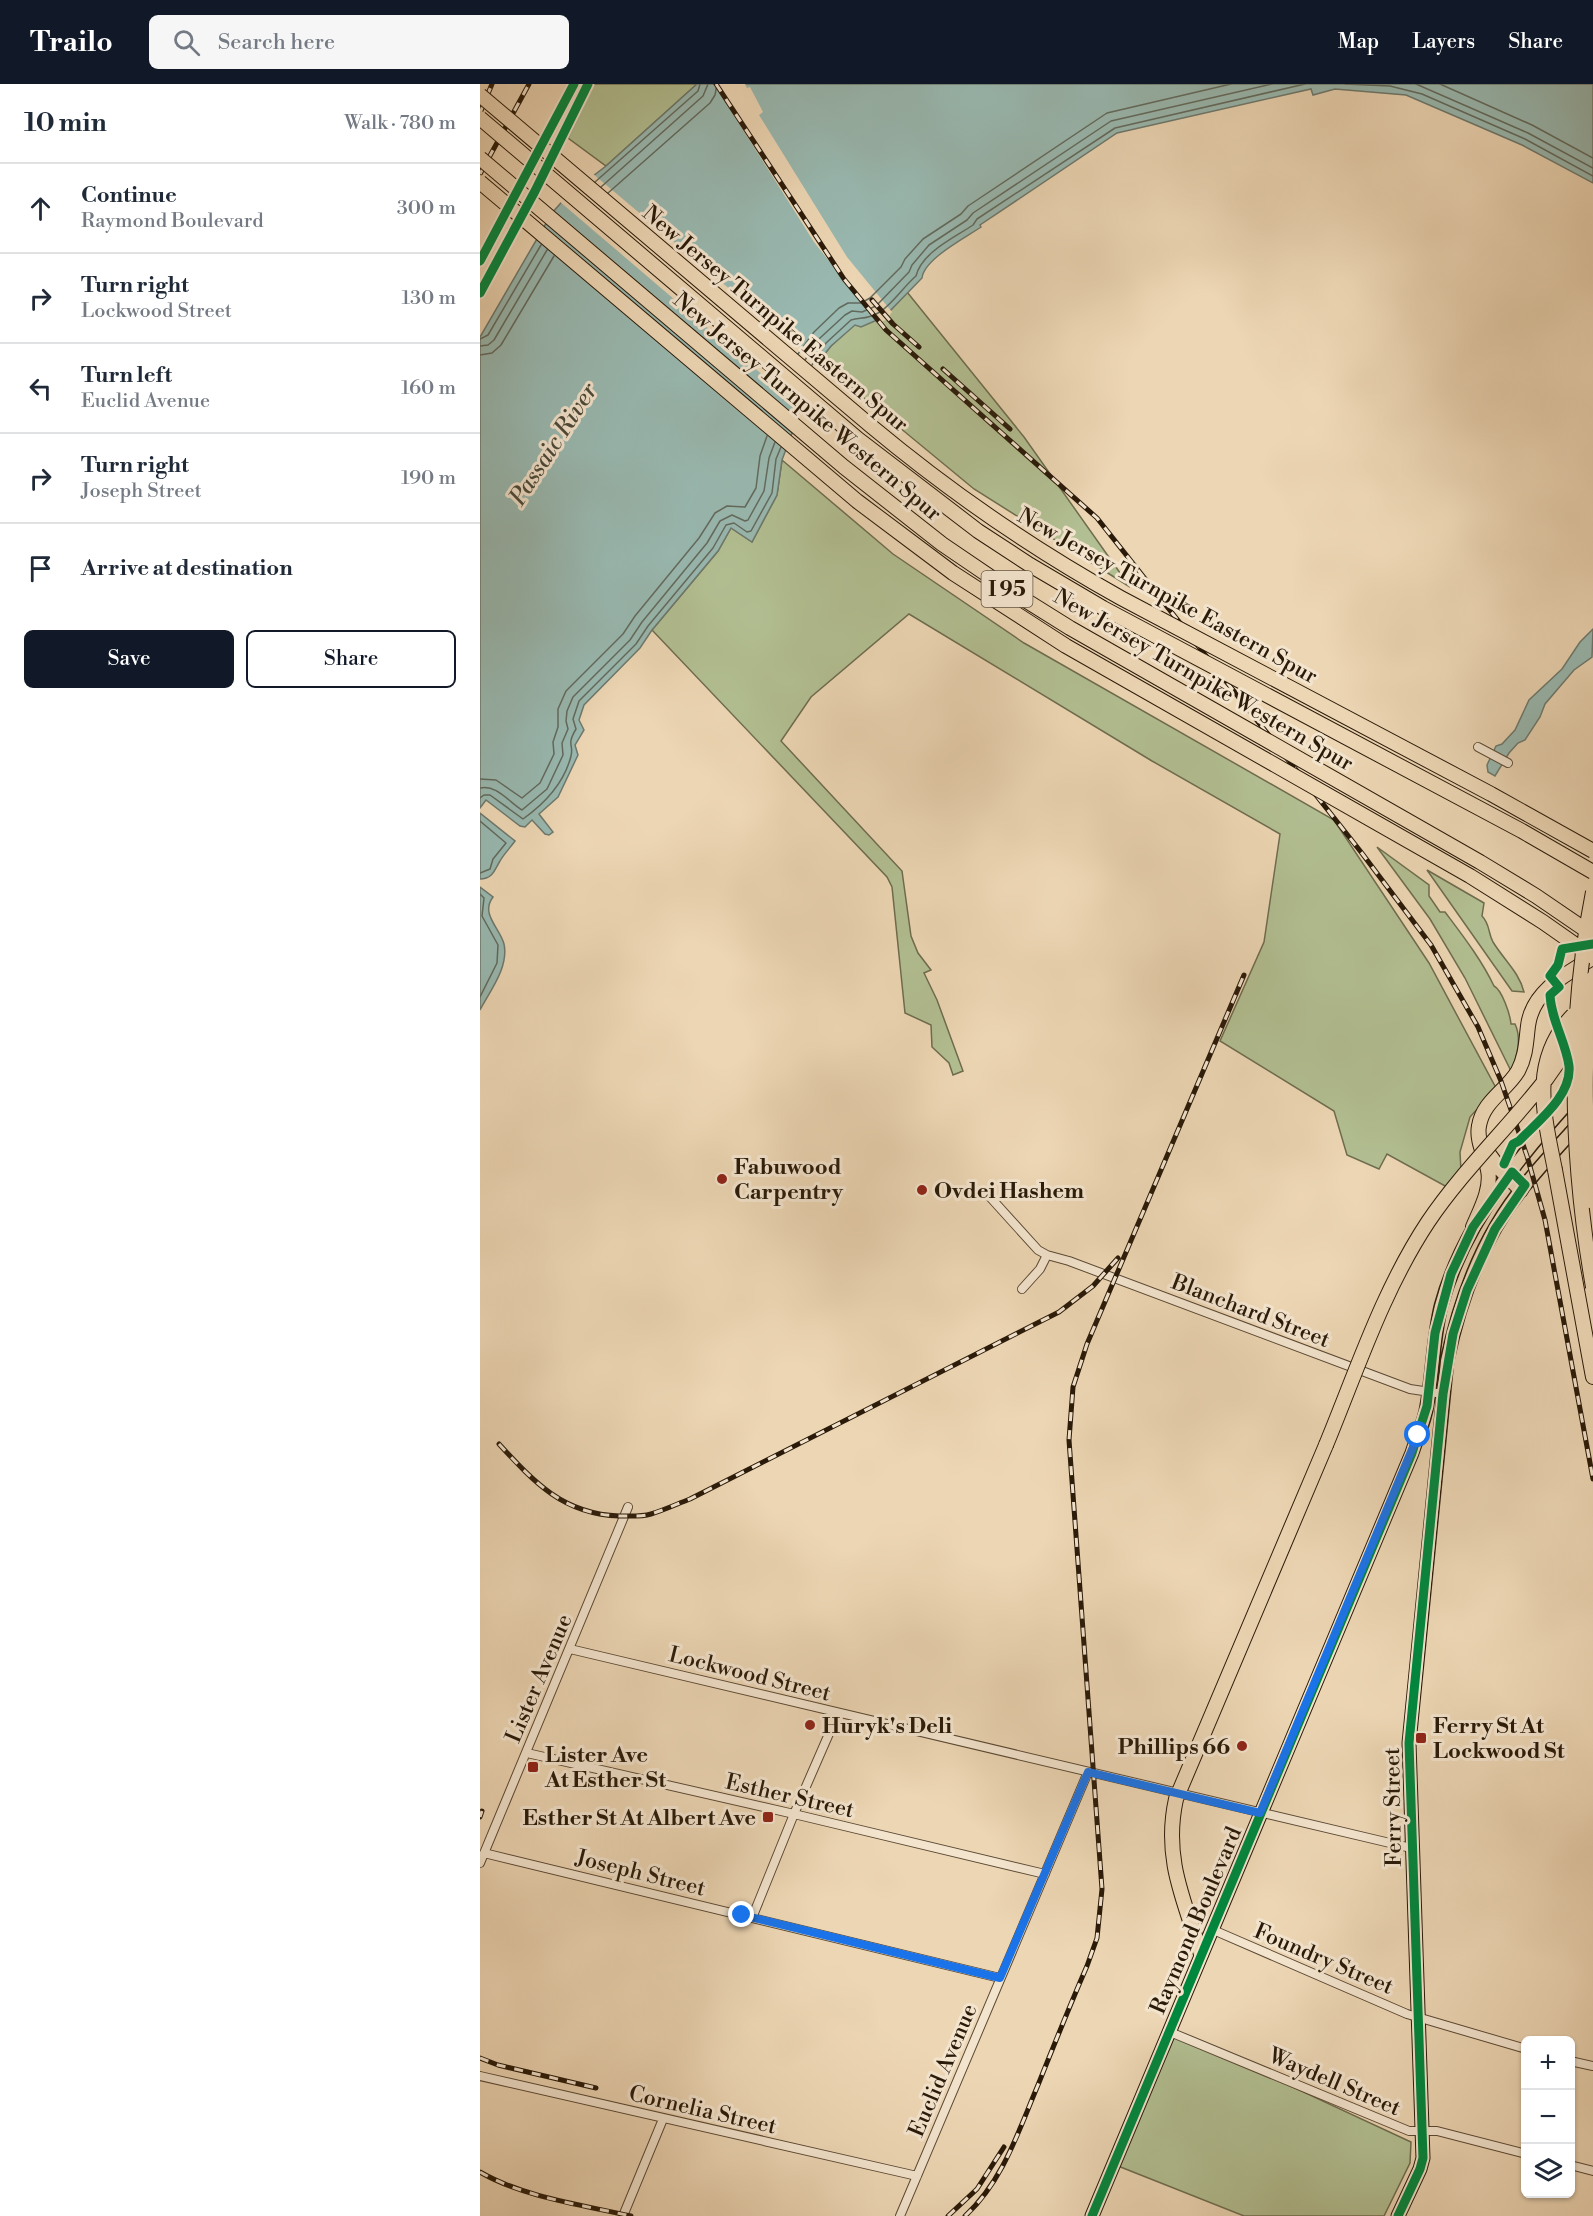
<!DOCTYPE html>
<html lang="en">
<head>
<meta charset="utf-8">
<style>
  :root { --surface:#fff; --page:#f6f6f7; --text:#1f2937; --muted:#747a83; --line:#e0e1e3; --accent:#111827 }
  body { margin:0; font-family:"Libre Bodoni",serif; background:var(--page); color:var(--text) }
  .controls { position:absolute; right:18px; bottom:18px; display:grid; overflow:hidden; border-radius:9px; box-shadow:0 2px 4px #0004 }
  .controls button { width:54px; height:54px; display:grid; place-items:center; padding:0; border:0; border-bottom:2px solid var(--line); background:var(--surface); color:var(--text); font:30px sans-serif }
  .stop { position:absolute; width:18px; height:18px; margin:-14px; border:4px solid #1a73e8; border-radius:50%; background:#fff }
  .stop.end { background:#1a73e8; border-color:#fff; box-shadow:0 2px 6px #0008 }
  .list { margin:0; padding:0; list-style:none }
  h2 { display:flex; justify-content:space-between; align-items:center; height:78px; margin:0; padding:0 24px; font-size:26px }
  h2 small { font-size:20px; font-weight:400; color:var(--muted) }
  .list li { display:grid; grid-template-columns:39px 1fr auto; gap:18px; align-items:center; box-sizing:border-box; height:90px; padding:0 24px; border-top:2px solid var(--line) }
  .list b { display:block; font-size:22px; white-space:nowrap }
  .list p { margin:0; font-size:20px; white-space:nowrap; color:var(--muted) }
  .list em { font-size:20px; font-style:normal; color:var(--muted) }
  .actions { display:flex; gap:12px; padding:18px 24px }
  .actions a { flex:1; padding:14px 0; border:2px solid var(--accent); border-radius:9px; text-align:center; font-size:21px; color:var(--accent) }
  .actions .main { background:var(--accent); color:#fff }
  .icon { flex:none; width:33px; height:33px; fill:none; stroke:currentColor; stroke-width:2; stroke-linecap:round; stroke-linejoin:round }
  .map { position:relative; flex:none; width:1113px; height:2132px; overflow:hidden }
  header { display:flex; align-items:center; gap:36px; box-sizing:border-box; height:84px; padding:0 30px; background:var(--accent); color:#fff }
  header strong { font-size:28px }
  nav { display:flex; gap:33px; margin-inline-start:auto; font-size:21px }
  .search { width:420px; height:54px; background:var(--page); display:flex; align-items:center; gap:15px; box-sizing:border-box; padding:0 21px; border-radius:9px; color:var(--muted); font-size:22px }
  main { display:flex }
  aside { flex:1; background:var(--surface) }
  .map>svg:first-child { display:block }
  .green { fill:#b2bf92; stroke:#6e6c4e; stroke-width:1.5 }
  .water { fill:#99b9b1; stroke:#6d796e; stroke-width:1.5 }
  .pier { fill:#edd6b4 }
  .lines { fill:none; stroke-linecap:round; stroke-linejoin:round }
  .shore { stroke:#626a5d; stroke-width:1.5 }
  .minor-casing { stroke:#5b4934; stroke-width:10 }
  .primary-casing { stroke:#2a1a09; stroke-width:15 }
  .motorway-casing { stroke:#2a1a09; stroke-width:16 }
  .minor { stroke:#f3e4ce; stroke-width:8 }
  .primary { stroke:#edd6b4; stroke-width:12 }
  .motorway { stroke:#edd6b4; stroke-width:14 }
  .rail-casing { stroke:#2a1a09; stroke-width:5 }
  .rail { stroke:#f3e4ce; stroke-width:3; stroke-dasharray:9; stroke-linecap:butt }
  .motorway-bridge-casing { stroke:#2a1a09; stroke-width:16; stroke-linecap:butt }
  .motorway-bridge { stroke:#edd6b4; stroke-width:14 }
  .cycleway-casing { stroke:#f3e4ce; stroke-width:13 }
  .cycleway { stroke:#00873e; stroke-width:9 }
  .route { stroke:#1a73e8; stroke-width:8 }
  .poi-dot { fill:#8f2418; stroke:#f3e4ce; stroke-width:2 }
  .labels { text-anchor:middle; stroke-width:6; stroke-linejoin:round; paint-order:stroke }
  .shield { fill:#f3e4ce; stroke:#665744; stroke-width:1.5 }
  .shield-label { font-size:21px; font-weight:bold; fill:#2a1a09 }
  .street-label { font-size:22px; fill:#2a1a09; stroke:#f3e4ce }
  .poi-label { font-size:22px; font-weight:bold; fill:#2a1a09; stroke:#f3e4ce; text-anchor:start }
  .water-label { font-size:24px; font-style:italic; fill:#4b4a3b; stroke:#f3e4ce }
</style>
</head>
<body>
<header>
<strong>Trailo</strong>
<div class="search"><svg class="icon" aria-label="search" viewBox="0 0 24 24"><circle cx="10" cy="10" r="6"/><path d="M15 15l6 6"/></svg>Search here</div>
<nav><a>Map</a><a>Layers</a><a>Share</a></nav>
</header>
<main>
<aside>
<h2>10 min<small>Walk · 780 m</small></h2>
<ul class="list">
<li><svg class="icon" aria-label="ahead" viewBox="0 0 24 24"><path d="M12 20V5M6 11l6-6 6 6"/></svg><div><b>Continue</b><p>Raymond Boulevard</p></div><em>300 m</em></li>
<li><svg class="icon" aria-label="right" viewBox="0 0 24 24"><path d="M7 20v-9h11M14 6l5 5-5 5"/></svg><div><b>Turn right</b><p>Lockwood Street</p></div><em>130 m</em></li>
<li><svg class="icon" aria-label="left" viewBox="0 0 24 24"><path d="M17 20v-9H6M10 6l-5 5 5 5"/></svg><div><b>Turn left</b><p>Euclid Avenue</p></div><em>160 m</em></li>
<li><svg class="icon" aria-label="right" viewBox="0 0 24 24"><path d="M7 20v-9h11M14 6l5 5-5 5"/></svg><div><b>Turn right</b><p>Joseph Street</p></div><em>190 m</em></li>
<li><svg class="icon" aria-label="arrive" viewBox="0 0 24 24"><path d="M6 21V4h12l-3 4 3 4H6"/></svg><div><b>Arrive at destination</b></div></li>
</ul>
<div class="actions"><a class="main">Save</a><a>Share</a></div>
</aside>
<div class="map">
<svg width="1113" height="2132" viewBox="0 0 1113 2132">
  <rect width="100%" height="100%" fill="#edd6b4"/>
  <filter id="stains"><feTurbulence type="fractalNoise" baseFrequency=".00333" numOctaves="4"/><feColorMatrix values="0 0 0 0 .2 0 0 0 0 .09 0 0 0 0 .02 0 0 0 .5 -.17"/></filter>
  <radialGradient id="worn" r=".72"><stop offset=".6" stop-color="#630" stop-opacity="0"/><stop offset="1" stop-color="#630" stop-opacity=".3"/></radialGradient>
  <path class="green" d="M114 0H217L126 82 88 54Z
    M427 208 544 353 650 503 494 405 339 277 351 262 375 240 404 233Z
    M302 376 413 470 544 559 854 736 949 879 1016 1004 990 1033 980 1068 981 1087 967 1103 907 1070 899 1085 867 1071 854 1027 740 957 784 858 800 750 672 677 429 530 331 613 301 657 422 787 431 852 438 869 451 886 444 889 457 916 483 987 473 991 469 979 452 963 451 941 425 929 412 803 407 793 172 546 238 467 251 444 272 458 297 411Z
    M897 763 949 801V812L960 828H965C983 852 1001 875 1014 902 1022 906 1030 930 1031 940H1035C1042 955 1037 972 1031 987L985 894 950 835Z
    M947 786 1004 819 1002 832C1010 840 1008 849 1013 858 1024 876 1039 888 1044 908L1032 907Z
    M692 1947 931 2058 930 2079 904 2132H764L633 2080Z"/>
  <path class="water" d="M217 0H1113V99L1042 61 926 11 855 5 833 11 831 5 637 49 500 141 501 143C485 154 444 175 442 194L404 233 381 243 375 241 351 262 339 277 302 376 297 411 272 458 251 444 238 467 172 546 160 564 104 621 99 636 104 646 95 661 98 671 78 713 59 730 73 748 69 751 65 750 52 736 45 743 40 742 6 716 0 724V253L72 129 87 112 126 82Z
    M1113 545 1112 573 1094 586 1065 620 1060 633 1045 656 1038 659 1029 669 1015 692 1008 688 1007 681 1016 662 1022 660 1035 646 1049 616 1082 585 1100 558Z
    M0 729 35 757C30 764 24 770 20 777 15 785 13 795 0 795Z
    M0 803 13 813C0 830 20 844 24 860 29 883 10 907 0 926Z"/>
  <path class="pier" d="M234 0H265L267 4 270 3 283 28 279 31 367 173 412 228 406 236 398 239 334 158Z
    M112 89 341 282 324 326 79 117Z"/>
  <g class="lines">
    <path class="shore" d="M865 0 910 2 942 10 1045 55 1113 92
      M936 0 1048 49 1113 84
      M960 0 1052 41 1113 74
      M115 98 218 7 220 0
      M121 103 223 12 228 0
      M128 109 230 19 235 11 237 0
      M0 255 8 251 61 161
      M0 262 8 261 14 256 67 166
      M318 270 334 248 359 224 368 219H381L390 214 421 183 425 175 443 155 481 130 488 122 627 29 751 0
      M0 271 12 269 21 261 74 172
      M325 276 340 254 365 231 372 227 382 228 396 222 429 188 432 181 449 161 487 136 493 129 631 37 792 0
      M332 281 346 259 371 236C380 233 386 236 398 229 410 223 424 202 436 192 442 168 474 154 493 141L497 135 635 44 825 0
      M0 695 16 696 42 714 60 699 74 670 73 658 78 643V625L86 607 143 550 155 532 219 454 235 429 247 422 265 423 276 404 280 372 287 352
      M0 704C16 700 29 718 42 726L67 705 83 671 82 659 88 645 86 637 87 627 93 613 150 556 162 538 227 459 240 437 252 431 265 437 268 436 284 407 289 374 295 358
      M0 714 4 711H10L43 735C64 720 84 700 91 672 94 660 86 662 96 645L93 635 99 617 156 560 168 542 233 464 246 441 254 439 267 448 271 447 292 409 296 375 301 363
      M0 737 26 759 13 775 10 785 0 789
      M0 810 4 814 2 832 18 861 17 879 0 913"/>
    <g class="minor-casing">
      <path id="minor" d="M998 663 1028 679
        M510 1113 558 1166 567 1171 589 1177 930 1305 963 1310
        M542 1205 560 1185 567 1171
        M90 1565 931 1764
        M47 1669 314 1730 565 1790
        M4 1769 520 1894
        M0 1779 148 1423
        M272 1834 314 1730 358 1629
        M731 1845 927 1930 1046 1965
        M690 1948 929 2047H957L1046 2070
        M1090 1977 1113 1982
        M0 1992 437 2092
        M1090 2081 1113 2087
        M143 2132 183 2035
        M420 2132 608 1688"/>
    </g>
    <g class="primary-casing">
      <path id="primary" d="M612 2132 932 1369C937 1353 945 1337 947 1321 953 1288 953 1255 961 1222 985 1132 1051 1059 1113 991
        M918 2132 940 2085 943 2074 929 1659 967 1277C980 1215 1004 1150 1045 1101 1067 1074 1090 1050 1113 1024"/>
    </g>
    <g class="motorway-casing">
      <path id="motorway" d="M1006 1066 1019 1084 1041 1106
        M1075 1086 1113 1293
        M993 1143C1000 1126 1012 1105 1008 1086 1005 1072 996 1056 999 1042 1003 1017 1026 1007 1038 987 1046 972 1046 958 1048 942 1052 908 1084 891 1111 875
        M721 1870C704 1816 683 1774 696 1715L846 1361"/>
    </g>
    <use href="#minor" class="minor"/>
    <use href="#primary" class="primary"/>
    <use href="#motorway" class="motorway"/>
    <g class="rail-casing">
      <path id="rail" d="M236 0 364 195 406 246 617 434 881 768 951 861 998 943 1021 997 1047 1072 1065 1136 1113 1395
        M0 29 12 0
        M0 90 49 0
        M0 177 94 0
        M0 209 55 107 108 0
        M392 216 413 240 439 263
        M463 285 530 345
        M19 1360C54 1398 83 1430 139 1432 149 1432 161 1433 171 1430 184 1426 197 1420 210 1415L579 1228 613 1202 638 1174
        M0 1733 2 1727
        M0 1974 18 1981 116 2004
        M0 2088C43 2113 102 2121 151 2132
        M468 2132 497 2105 524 2063
        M485 2132C523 2097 538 2048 558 2001 574 1961 590 1921 607 1882L617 1854 622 1805 589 1356 593 1303 607 1260 764 891"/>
    </g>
    <use href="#rail" class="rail"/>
    <g class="motorway-bridge-casing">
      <path id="motorway-bridge" d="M0 11 391 342C469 407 551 464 641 514L1011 710 1113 767
        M0 34 378 355 498 447 550 481 623 524 1042 747 1113 788
        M0 74 364 383 462 460 534 509 590 544 1000 778 1056 812 1113 851
        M0 98 377 417 473 489 586 562 990 792 1063 838 1113 873
        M1113 808C1087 939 1090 1072 1113 1203
        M1113 894C1103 967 1104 1044 1113 1118
        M1075 1086C1064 1031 1049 977 1093 931
        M846 1361C877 1286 903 1206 948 1138 983 1086 1029 1043 1067 994L1081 974 1096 938"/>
    </g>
    <use href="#motorway-bridge" class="motorway-bridge"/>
    <g class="cycleway-casing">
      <path id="cycleway" d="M0 177 94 0
        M0 209 55 107 108 0
        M1024 1080 1033 1060 1039 1057C1057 1038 1092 1012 1089 982 1086 958 1071 936 1070 911L1079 903 1070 892 1078 881 1082 865 1113 860
        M612 2132 932 1369 947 1322 955 1249 971 1190 993 1143 1032 1088 1045 1101 1015 1145 987 1206 973 1250 963 1310 929 1659 943 2074 940 2085 918 2132"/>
    </g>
    <use href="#cycleway" class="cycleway"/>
  </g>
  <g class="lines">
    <path class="route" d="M262 1831 520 1894 608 1688 780 1729 938 1351"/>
  </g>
  <g class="poi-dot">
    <circle cx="242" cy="1095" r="6"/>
    <circle cx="442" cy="1106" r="6"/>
    <circle cx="330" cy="1641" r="6"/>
    <rect x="935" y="1648" width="12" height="12" rx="3"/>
    <circle cx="762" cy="1662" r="6"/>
    <rect x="47" y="1677" width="12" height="12" rx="3"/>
    <rect x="282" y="1727" width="12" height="12" rx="3"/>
  </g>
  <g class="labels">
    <rect class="shield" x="501.5" y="487" width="51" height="36" rx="4.5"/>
    <g class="shield-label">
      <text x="527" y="512">I 95</text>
    </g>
    <g class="street-label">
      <text transform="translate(296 234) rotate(40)" y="8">New Jersey Turnpike Eastern Spur</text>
      <text transform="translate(328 322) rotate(40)" y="8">New Jersey Turnpike Western Spur</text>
      <text transform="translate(688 511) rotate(29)" y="8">New Jersey Turnpike Eastern Spur</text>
      <text transform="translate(724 595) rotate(30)" y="8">New Jersey Turnpike Western Spur</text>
      <text transform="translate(771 1226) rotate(21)" y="8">Blanchard Street</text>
      <text transform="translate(270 1589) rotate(14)" y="8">Lockwood Street</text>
      <text transform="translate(58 1594) rotate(-67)" y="8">Lister Avenue</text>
      <text transform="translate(310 1711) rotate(13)" y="8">Esther Street</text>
      <text transform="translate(912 1723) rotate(-91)" y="8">Ferry Street</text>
      <text transform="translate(161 1788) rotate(14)" y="8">Joseph Street</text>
      <text transform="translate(715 1836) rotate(-67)" y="8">Raymond Boulevard</text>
      <text transform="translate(844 1874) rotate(23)" y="8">Foundry Street</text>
      <text transform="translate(462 1986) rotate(-67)" y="8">Euclid Avenue</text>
      <text transform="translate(855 1997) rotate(23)" y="8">Waydell Street</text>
      <text transform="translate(223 2025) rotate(13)" y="8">Cornelia Street</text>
    </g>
    <g class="poi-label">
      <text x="254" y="1090">Fabuwood<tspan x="254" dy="25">Carpentry</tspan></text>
      <text x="454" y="1114">Ovdei Hashem</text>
      <text x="342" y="1649">Huryk's Deli</text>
      <text x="953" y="1649">Ferry St At<tspan x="953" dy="25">Lockwood St</tspan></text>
      <text x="750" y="1670" text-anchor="end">Phillips 66</text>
      <text x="65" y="1678">Lister Ave<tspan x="65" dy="25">At Esther St</tspan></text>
      <text x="276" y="1741" text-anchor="end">Esther St At Albert Ave</text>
    </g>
    <g class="water-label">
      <text transform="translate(73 360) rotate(-57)" y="8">Passaic River</text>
    </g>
  </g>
  <rect width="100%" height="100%" filter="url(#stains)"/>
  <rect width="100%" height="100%" fill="url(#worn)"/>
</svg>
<div class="controls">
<button>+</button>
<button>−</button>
<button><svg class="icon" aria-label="layers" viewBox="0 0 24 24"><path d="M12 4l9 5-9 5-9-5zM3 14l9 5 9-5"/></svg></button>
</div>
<div class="stop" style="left:938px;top:1351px"></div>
<div class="stop end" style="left:262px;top:1831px"></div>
</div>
</main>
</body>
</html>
